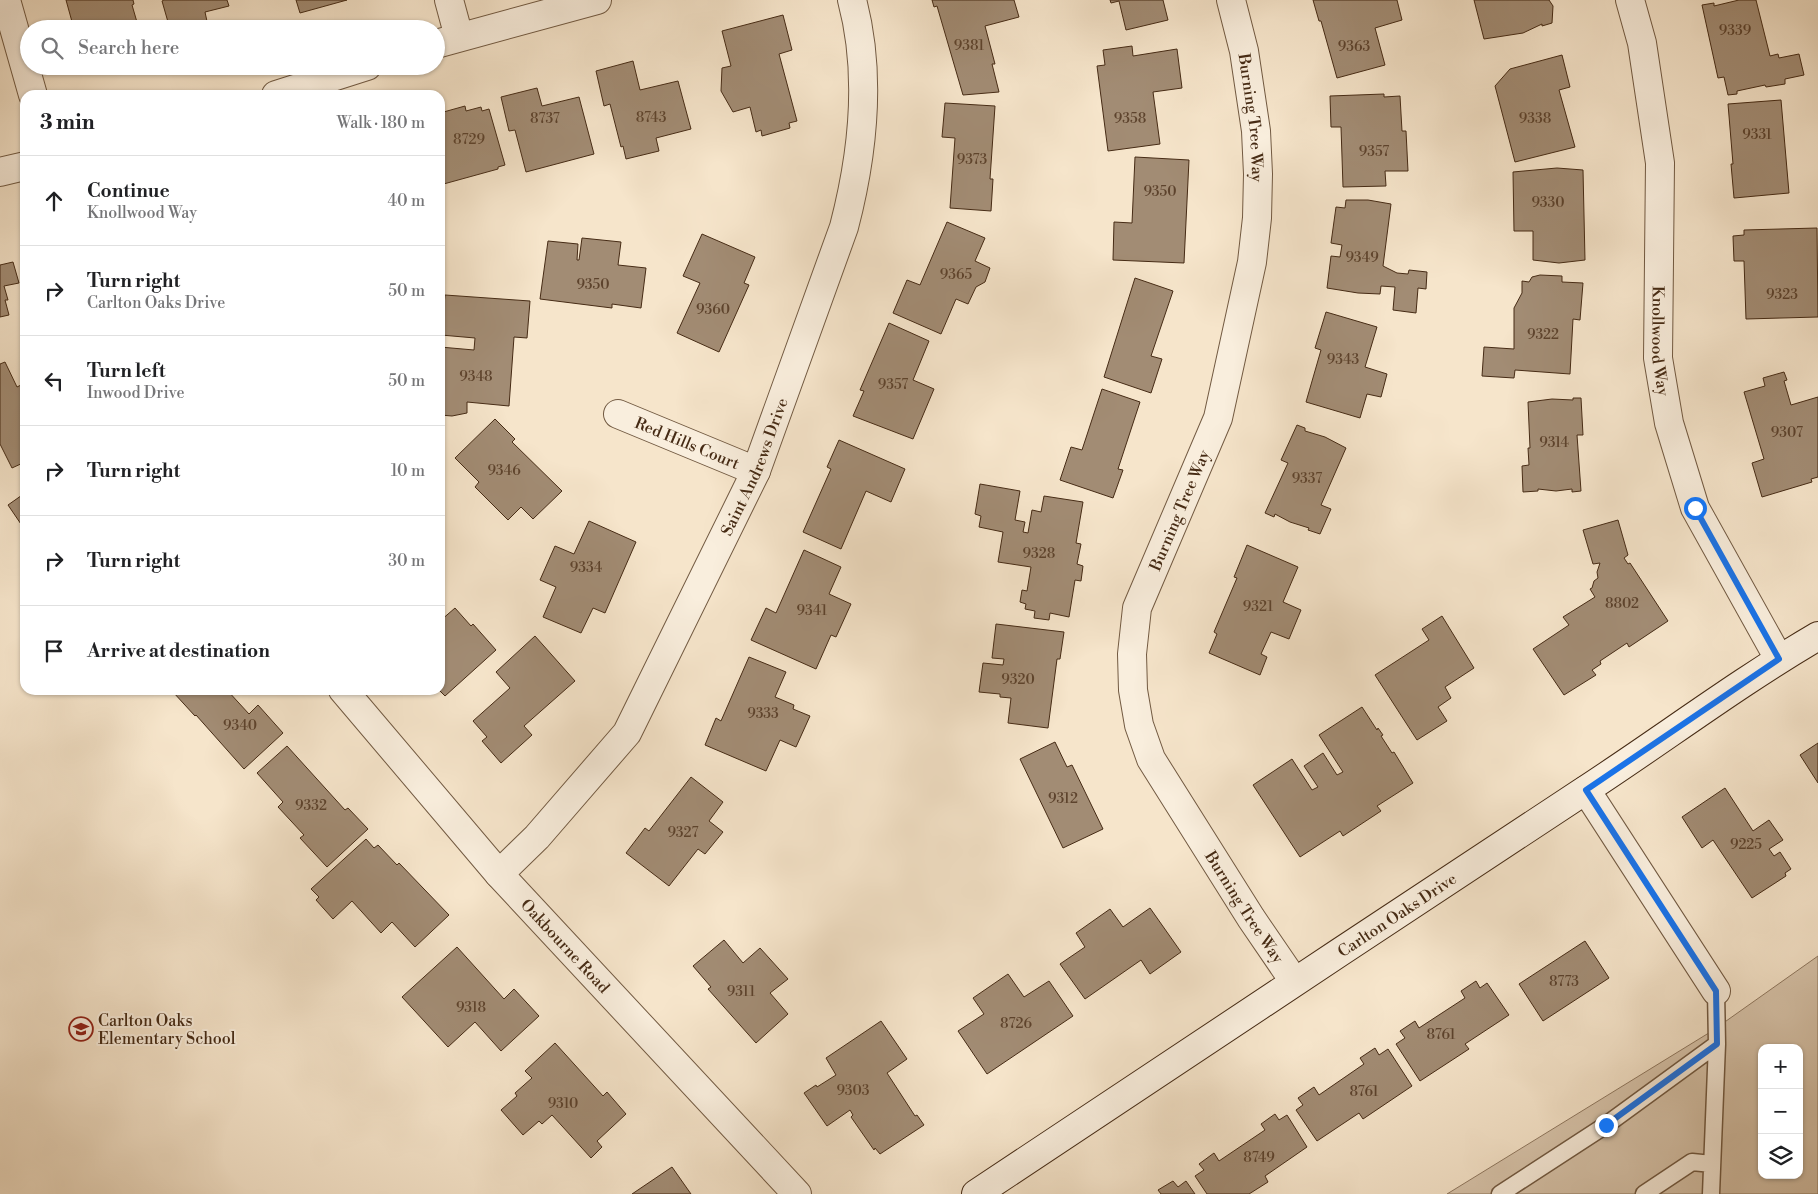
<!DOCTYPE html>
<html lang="en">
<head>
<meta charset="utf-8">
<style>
  :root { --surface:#fff; --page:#f6f6f6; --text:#202124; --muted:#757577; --line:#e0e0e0 }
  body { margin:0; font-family:"Libre Bodoni",serif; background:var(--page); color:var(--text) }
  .controls { position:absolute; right:15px; bottom:15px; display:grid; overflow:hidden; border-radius:10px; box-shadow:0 1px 4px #0004 }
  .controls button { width:45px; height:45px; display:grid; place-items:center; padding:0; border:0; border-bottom:1px solid var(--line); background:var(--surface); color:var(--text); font:25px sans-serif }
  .stop { position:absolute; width:15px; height:15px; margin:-11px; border:4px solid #1a73e8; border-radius:50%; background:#fff }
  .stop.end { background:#1a73e8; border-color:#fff; box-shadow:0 1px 5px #0008 }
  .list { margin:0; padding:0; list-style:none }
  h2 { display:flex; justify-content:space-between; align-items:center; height:65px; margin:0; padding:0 20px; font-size:21px }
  h2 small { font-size:16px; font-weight:400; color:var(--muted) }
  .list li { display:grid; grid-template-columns:32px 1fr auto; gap:15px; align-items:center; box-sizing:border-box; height:90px; padding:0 20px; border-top:1px solid var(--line) }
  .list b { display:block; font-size:19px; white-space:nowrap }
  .list p { margin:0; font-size:16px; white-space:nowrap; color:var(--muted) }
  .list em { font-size:16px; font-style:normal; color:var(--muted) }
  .icon { flex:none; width:28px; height:28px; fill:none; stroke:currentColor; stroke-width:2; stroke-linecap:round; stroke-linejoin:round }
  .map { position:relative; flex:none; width:1818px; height:1194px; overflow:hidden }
  .search { position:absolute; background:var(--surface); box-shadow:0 1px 4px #0004; left:20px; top:20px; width:425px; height:55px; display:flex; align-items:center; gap:12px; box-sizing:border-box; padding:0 18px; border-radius:28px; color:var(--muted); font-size:19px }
  .panel { position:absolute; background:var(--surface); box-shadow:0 1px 4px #0004; left:20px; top:90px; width:425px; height:605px; border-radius:15px }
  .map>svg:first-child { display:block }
  .green { fill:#d8c5ac; stroke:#8f7860; fill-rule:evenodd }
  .building { fill:#a28c74; stroke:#462b15 }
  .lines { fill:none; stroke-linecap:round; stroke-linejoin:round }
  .lane-casing { stroke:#725a42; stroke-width:19 }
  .street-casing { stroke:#725a42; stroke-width:30 }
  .secondary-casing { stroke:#462b15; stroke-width:30 }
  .lane { stroke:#f9eedd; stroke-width:16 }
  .street { stroke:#f9eedd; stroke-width:28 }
  .secondary { stroke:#f9eedd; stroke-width:28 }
  .route { stroke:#1a73e8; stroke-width:6 }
  .labels { text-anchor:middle; stroke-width:4; stroke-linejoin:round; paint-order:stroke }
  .number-label { font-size:14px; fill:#5d432d }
  .street-label { font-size:16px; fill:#462b15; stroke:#f9eedd }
  .poi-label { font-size:16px; fill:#462b15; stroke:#f9eedd; text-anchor:start }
</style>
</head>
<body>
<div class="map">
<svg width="1818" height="1194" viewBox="0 0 1818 1194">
  <rect width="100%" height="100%" fill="#f6e5cb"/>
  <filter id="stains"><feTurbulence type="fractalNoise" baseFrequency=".004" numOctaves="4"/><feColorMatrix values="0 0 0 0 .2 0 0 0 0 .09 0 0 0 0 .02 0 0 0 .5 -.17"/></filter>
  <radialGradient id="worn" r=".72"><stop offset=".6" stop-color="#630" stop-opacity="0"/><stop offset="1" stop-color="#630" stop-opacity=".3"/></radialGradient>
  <path class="green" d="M1818 956V1194H1447L1712 1031ZM1762 1048H1799V1175H1762Z"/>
  <path class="building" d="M66 0H133L134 4 132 5 139 29H74Z
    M164 0H227L229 6 205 12 208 26 197 29H170L162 1Z
    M296 0H347L300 13Z
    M932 0H1014L1019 17 985 26 995 64H992L999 92 963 95 937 6 934 7Z
    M1110 0H1163L1168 20 1126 30 1119 1 1111 3Z
    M1313 0H1397L1402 20 1375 28 1385 65 1337 78 1321 21H1319Z
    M1474 0H1549L1553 6 1552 23 1542 26V24L1523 33 1484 39Z
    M1739 0H1756L1770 56 1778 54 1779 58 1799 54 1804 75 1785 79V84L1766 87 1765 85 1737 91V94L1728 95 1724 77 1718 78 1702 5 1714 3V6Z
    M783 15 792 50 779 54 797 121 789 123 790 128 762 136 761 130 756 132 750 107 733 112 721 91 722 68 731 66 722 31Z
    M1132 46 1133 56 1177 49 1182 88 1153 92 1160 144 1108 151 1097 66 1105 65 1103 50Z
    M1562 55 1570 87 1559 90 1575 147 1515 162 1495 86 1510 69Z
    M633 61 640 90 678 81 691 129 656 138 659 151 626 159 623 146 621 147 610 104 604 106 596 71Z
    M537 88 542 106 579 97 594 154 526 172 515 130 509 131 501 97Z
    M1384 94V97L1400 96 1402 131H1406L1408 171H1385L1386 186 1343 187 1341 127H1331L1330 96Z
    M1781 100 1789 193 1734 198 1731 164H1733L1728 104Z
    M945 103 995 106 990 179H993L991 211 950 208 955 138 942 137Z
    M465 106 466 111 481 107 482 111 489 109 505 165 498 167V169L440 185V113Z
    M1135 157 1189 160 1184 263 1113 260 1114 222 1132 223Z
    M1557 168 1583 170 1585 260 1559 263 1533 260V231H1514L1513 172Z
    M1346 200H1368L1391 204 1383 266 1397 273 1408 274 1409 270 1427 272 1426 289 1418 288 1416 313 1393 310 1395 287 1381 286 1380 294 1358 293 1327 288 1331 256 1340 257 1342 245 1331 243 1336 207 1345 208Z
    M947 222 985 238 975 261 990 268 985 282 976 287 968 304 956 299 941 334 893 313 907 280 920 285Z
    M1817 228 1818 317 1746 319 1744 261H1734L1733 236 1744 235V230Z
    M702 234 755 257 744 283 749 285 719 352 677 333 700 283 683 276Z
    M582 238 621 242 618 265 646 268 641 308 612 304V308L540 299 548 241 578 244 577 260H579Z
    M13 262 19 283 4 286 8 300H5L9 315 0 317V265Z
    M1540 275 1562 276V282L1583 283 1580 320 1573 319 1570 374 1515 370 1514 378 1482 376 1484 347 1514 349V308L1522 293V281L1529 282 1532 277Z
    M1135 278 1173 291 1151 356 1162 359 1151 393 1104 377Z
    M445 295 530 301 527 338 514 337 509 406 467 402V413L452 416 440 415V347L474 350 475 338 441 335Z
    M1326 312 1377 327 1365 367 1387 374 1381 397 1367 394 1360 418 1306 402 1321 350 1315 348Z
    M889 323 929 341 913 380 934 389 913 439 853 416 864 391 860 390Z
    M5 362 17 387 21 385 25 394V462L12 468 0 444V364Z
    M1784 372 1787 380 1784 381 1791 405 1818 397V477L1811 479 1812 482 1762 497 1752 463 1764 459 1744 392 1765 386 1763 378Z
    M1102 389 1140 402 1118 469 1123 470 1113 498 1060 480 1071 447 1082 450Z
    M1573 398H1581L1583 435H1577L1581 491 1572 492V489L1556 491 1538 489V491L1523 492 1522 466 1529 465 1528 448H1530L1528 402 1552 399 1573 400Z
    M495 419 515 439 512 442 562 491 533 519 521 507 508 520 475 487 479 482 455 458Z
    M1297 425 1305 428V431L1325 437 1346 448 1321 505 1331 509 1320 534 1308 530 1309 528 1290 522 1275 514 1274 517 1265 513 1288 463 1281 460Z
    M839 440 905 469 891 502 866 491 841 549 803 532 831 469 827 467Z
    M980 484 1020 491 1015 520 1025 522 1023 532 1028 533 1032 510 1041 512 1044 496 1083 502 1076 543 1081 544 1077 564 1083 566 1081 581 1075 580 1069 617 1050 613 1049 620 1034 618 1035 611 1025 609 1026 604 1020 602 1022 590 1027 591 1031 567 998 562 1003 532 979 527 981 516 975 514Z
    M25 493V530L8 505Z
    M1618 520 1628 555 1624 558 1628 564 1630 563 1668 621 1629 647 1627 643 1600 661 1601 664 1592 670 1596 675 1564 695 1533 649 1569 625 1563 617 1595 597 1590 589 1592 588 1594 581 1598 578 1597 572 1600 563 1593 564 1583 530Z
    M589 521 636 542 605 613 593 608 581 633 543 617 556 587 540 580 555 546 574 554Z
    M1247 545 1298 567 1283 602 1301 610 1289 639 1271 632 1261 654 1267 657 1260 675 1209 653 1217 634 1214 632 1237 578 1234 577Z
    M804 550 841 567 829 594 851 604 836 637 831 635 816 669 751 640 766 608 776 613Z
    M455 608 471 626 473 624 496 650 445 696 439 690 440 621Z
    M1442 616 1474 668 1445 687 1451 698 1438 707 1447 721 1417 740 1375 675 1429 640 1422 629Z
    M996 624 1064 632 1060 659H1057L1048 728 1008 723 1011 698 1000 697V694L979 692 983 663 1003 665 1004 659 992 658Z
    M535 636 575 681 524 726 532 735 501 763 482 741 487 737 473 721 510 688 496 672Z
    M749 657 786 672 775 697 794 705 793 709 810 716 796 747 780 740 766 771 705 745 716 718 721 721Z
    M175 690H227L249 714 258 705 283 733 244 769 196 715 195 716 173 692Z
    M1362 707 1377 730 1378 728 1383 735 1381 736 1392 753 1394 752 1413 783 1377 806 1381 811 1343 836 1340 831 1300 857 1253 785 1292 759 1312 790 1318 787 1304 766 1323 753 1337 775 1343 772 1319 735Z
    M1055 742 1067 767 1072 765 1103 829 1063 848 1020 759Z
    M1818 743V783L1800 755Z
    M287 746 345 810 348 808 368 829 327 867 300 838 304 835 278 807 283 802 257 773Z
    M691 777 723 802 709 821 723 832 705 854 698 849 669 886 626 853 645 828 649 831Z
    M1725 788 1753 831 1769 820 1783 840 1769 849 1774 856 1780 852 1791 869 1785 873 1786 876 1752 898 1713 840 1702 848 1682 817Z
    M366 839 374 848 378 845 397 865 399 863 449 915 415 947 392 922 381 933 352 901 333 919 316 900 319 897 311 889Z
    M1150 908 1181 952 1150 974 1141 960 1085 999 1060 964 1085 947 1076 933 1110 909 1123 927Z
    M724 940 743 963 760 948 788 979 770 993 788 1014 756 1043 708 989 711 987 693 966Z
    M1585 941 1609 978 1543 1021 1519 984Z
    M457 947 504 999 514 989 539 1016 501 1051 475 1022 448 1047 402 997Z
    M1008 974 1024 997 1049 981 1073 1016 987 1074 958 1031 984 1014 973 998Z
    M1476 981 1480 988 1487 983 1509 1015 1465 1044 1469 1049 1420 1081 1396 1044 1405 1038 1400 1031 1415 1021 1419 1028 1465 998 1461 991Z
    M881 1021 907 1059 887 1073 915 1116 917 1115 924 1125 880 1154 875 1148 874 1150 851 1117 853 1115 850 1110 827 1126 804 1093 816 1085 817 1087 836 1075 826 1058Z
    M555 1043 603 1096 607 1092 626 1114 597 1141 602 1147 591 1158 552 1115 542 1124 539 1121 523 1135 501 1110 517 1096 515 1093 532 1078 525 1071Z
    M1375 1048 1379 1055 1388 1049 1412 1086 1363 1119 1359 1113 1317 1141 1296 1110 1303 1105 1298 1098 1314 1087 1319 1095 1364 1064 1360 1058Z
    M1275 1114 1279 1120 1287 1115 1307 1147 1265 1176 1268 1182 1249 1194H1207L1195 1176 1204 1170 1199 1164 1214 1153 1219 1161 1265 1130 1261 1124Z
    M672 1167 691 1194H632Z
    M1173 1181 1178 1187 1186 1181 1195 1194H1161L1158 1190Z"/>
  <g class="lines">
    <g class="lane-casing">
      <path id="lane" d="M1500 1194 1606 1125 1717 1044
        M1644 1194 1692 1162 1712 1164
        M1711 1194 1717 1044 1716 991"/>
    </g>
    <g class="street-casing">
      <g id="street">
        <path d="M6 0 33 95"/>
        <path d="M449 0 459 37"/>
        <path id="s1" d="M1231 0 1244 51 1256 131 1258 174 1257 218 1252 262 1218 418 1137 608 1132 654 1133 690 1139 725 1151 759 1251 918 1294 981"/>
        <path id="s2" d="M1630 0 1642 43 1660 163 1658 358 1669 423 1695 508 1779 659"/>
        <path d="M436 44 597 0"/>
        <path d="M276 95 367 66"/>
        <path d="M0 172 25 166"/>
        <path id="s3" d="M618 414 756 471"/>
        <path id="s4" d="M343 690 499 874 797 1194"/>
        <path d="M1586 790 1716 991"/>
        <path id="s5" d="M499 874 537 837 627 733 756 471 844 227C863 154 872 75 852 0"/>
      </g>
    </g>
    <g class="secondary-casing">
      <g id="secondary">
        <path id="s6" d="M976 1194C1177 1060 1379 926 1581 793 1661 741 1736 684 1818 636"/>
      </g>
    </g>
    <use href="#lane" class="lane"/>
    <use href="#street" class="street"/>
    <use href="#secondary" class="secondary"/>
  </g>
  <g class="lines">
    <path class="route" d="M1606 1125 1717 1044 1716 991 1586 790 1779 659 1695 508"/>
  </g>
  <defs>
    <g id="school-ring" transform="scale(1.25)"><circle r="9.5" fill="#f9eedd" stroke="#8f2418" stroke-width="1.5"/><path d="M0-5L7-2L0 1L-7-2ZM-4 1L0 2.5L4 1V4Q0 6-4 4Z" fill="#8f2418"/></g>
  </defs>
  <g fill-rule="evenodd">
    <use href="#school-ring" x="81" y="1029"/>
  </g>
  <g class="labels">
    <g class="number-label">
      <text x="1735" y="35">9339</text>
      <text x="969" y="50">9381</text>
      <text x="1354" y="51">9363</text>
      <text x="651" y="122">8743</text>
      <text x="545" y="123">8737</text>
      <text x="1130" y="123">9358</text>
      <text x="1535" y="123">9338</text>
      <text x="1757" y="139">9331</text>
      <text x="469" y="144">8729</text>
      <text x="1374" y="156">9357</text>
      <text x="972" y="164">9373</text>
      <text x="1160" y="196">9350</text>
      <text x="1548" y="207">9330</text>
      <text x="1362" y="262">9349</text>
      <text x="956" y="279">9365</text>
      <text x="593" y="289">9350</text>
      <text x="1782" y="299">9323</text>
      <text x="713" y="314">9360</text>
      <text x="1543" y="339">9322</text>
      <text x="1343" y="364">9343</text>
      <text x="476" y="381">9348</text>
      <text x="893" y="389">9357</text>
      <text x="1787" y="437">9307</text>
      <text x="1554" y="447">9314</text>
      <text x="504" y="475">9346</text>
      <text x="1307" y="483">9337</text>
      <text x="1039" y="558">9328</text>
      <text x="586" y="572">9334</text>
      <text x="1622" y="608">8802</text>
      <text x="1258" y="611">9321</text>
      <text x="812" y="615">9341</text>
      <text x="1018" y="684">9320</text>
      <text x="763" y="718">9333</text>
      <text x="240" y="730">9340</text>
      <text x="1063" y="803">9312</text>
      <text x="311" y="810">9332</text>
      <text x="683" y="837">9327</text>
      <text x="1746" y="849">9225</text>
      <text x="1564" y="986">8773</text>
      <text x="741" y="996">9311</text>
      <text x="471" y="1012">9318</text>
      <text x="1016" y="1028">8726</text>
      <text x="1441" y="1039">8761</text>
      <text x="853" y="1095">9303</text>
      <text x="1364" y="1096">8761</text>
      <text x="563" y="1108">9310</text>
      <text x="1259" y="1162">8749</text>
    </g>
    <g class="street-label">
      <text dy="6" stroke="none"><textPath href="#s1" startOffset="120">Burning Tree Way</textPath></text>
      <text dy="6" stroke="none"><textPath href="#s2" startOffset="344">Knollwood Way</textPath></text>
      <text dy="6" stroke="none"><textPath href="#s3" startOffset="75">Red Hills Court</textPath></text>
      <text dy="6" stroke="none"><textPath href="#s5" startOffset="486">Saint Andrews Drive</textPath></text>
      <text transform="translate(1179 510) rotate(-67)" y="6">Burning Tree Way</text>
      <text dy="6" stroke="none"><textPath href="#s1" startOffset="960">Burning Tree Way</textPath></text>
      <text dy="6" stroke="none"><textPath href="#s6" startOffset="505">Carlton Oaks Drive</textPath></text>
      <text dy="6" stroke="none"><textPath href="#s4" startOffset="339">Oakbourne Road</textPath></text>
    </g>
    <g class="poi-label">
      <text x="98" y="1026">Carlton Oaks<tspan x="98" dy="18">Elementary School</tspan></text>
    </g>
  </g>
  <rect width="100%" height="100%" filter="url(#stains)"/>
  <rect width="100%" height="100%" fill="url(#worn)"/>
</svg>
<div class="controls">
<button>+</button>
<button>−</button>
<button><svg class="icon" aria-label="layers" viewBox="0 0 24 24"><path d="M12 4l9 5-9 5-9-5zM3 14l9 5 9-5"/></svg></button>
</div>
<div class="stop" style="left:1695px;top:508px"></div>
<div class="stop end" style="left:1606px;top:1125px"></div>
<div class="search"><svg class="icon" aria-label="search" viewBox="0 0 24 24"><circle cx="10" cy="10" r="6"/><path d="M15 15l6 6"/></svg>Search here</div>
<section class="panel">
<h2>3 min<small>Walk · 180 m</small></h2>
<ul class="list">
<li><svg class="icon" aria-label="ahead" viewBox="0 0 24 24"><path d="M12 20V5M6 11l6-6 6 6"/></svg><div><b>Continue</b><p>Knollwood Way</p></div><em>40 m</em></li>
<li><svg class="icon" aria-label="right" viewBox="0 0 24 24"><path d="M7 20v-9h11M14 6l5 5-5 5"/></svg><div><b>Turn right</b><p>Carlton Oaks Drive</p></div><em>50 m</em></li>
<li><svg class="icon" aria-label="left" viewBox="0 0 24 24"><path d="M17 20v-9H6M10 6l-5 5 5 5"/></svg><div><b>Turn left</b><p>Inwood Drive</p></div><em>50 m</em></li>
<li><svg class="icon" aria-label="right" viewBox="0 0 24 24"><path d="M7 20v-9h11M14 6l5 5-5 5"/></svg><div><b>Turn right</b></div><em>10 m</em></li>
<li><svg class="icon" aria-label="right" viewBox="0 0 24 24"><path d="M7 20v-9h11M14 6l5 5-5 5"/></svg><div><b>Turn right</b></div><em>30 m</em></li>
<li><svg class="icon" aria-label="arrive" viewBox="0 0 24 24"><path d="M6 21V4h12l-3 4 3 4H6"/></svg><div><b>Arrive at destination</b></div></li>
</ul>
</section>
</div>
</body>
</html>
